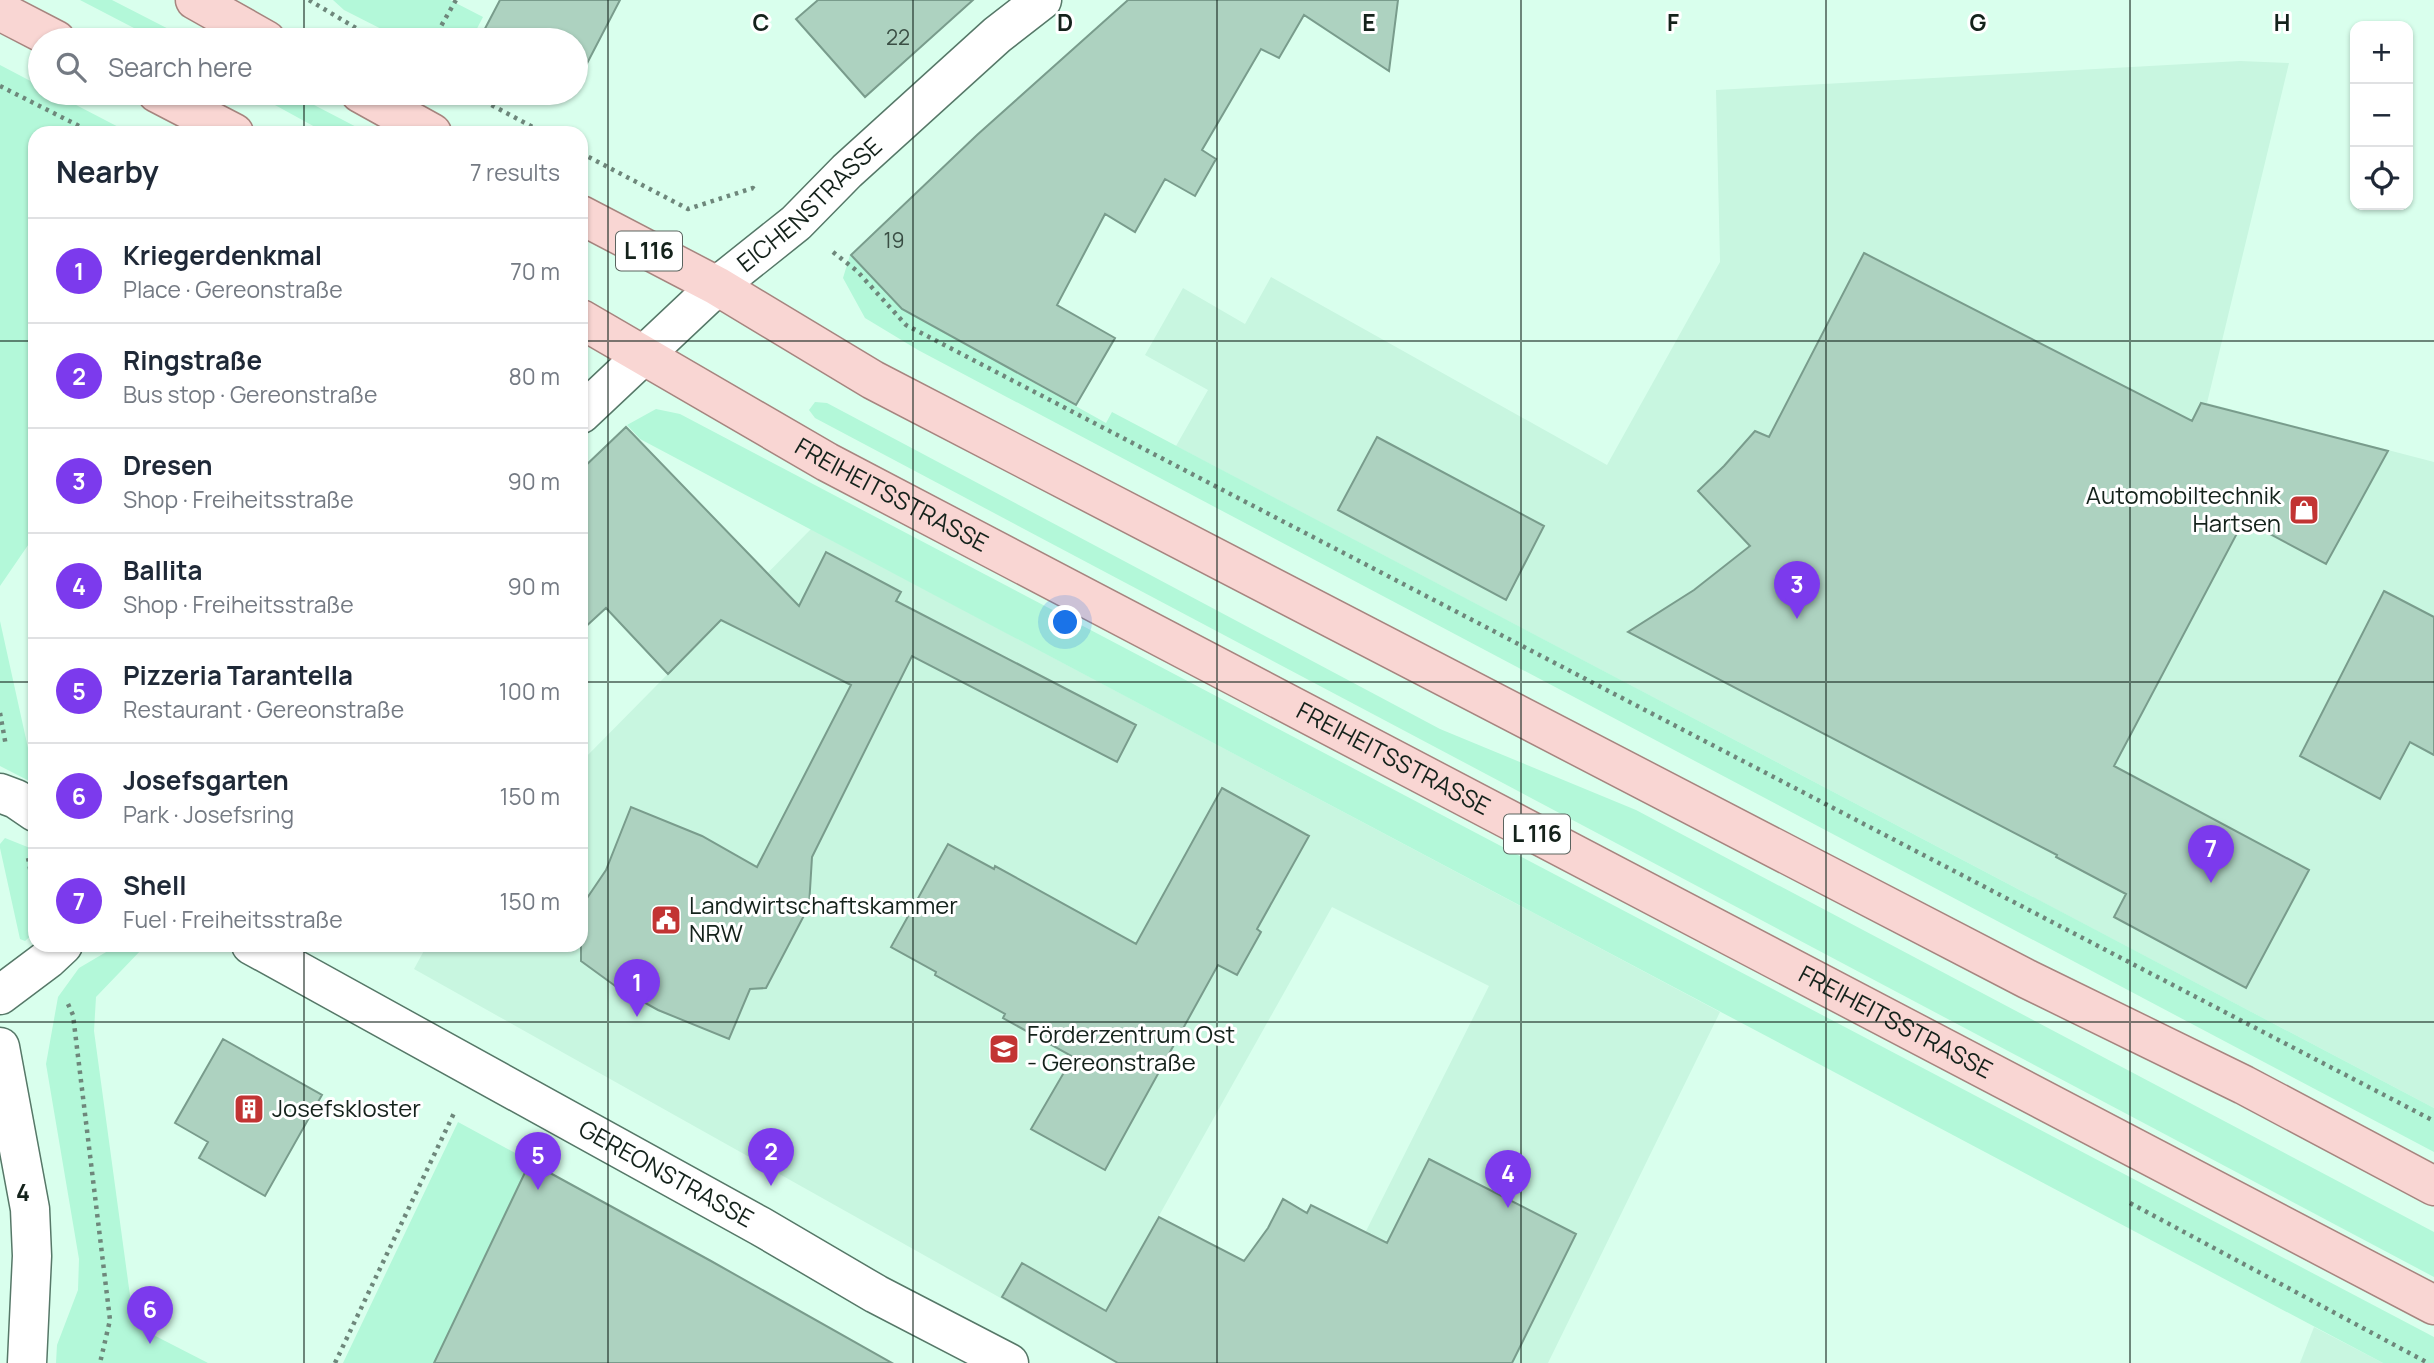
<!DOCTYPE html>
<html lang="en">
<head>
<meta charset="utf-8">
<style>
  :root { --surface:#fff; --page:#f2f2f3; --text:#1f2937; --muted:#747a83; --line:#e0e1e3; --accent:#7c3aed }
  body { margin:0; font-family:Manrope,sans-serif; background:var(--page); color:var(--text) }
  .controls { position:absolute; right:21px; top:21px; display:grid; overflow:hidden; border-radius:14px; box-shadow:0 2px 5px #0004 }
  .controls button { width:63px; height:63px; display:grid; place-items:center; padding:0; border:0; border-bottom:2px solid var(--line); background:var(--surface); color:var(--text); font:35px sans-serif }
  .you { position:absolute; left:1066px; top:623px; width:24px; height:24px; margin:-18px; border:5px solid #fff; border-radius:50%; background:#1a73e8; box-shadow:0 0 0 10px #1a73e833 }
  .badge { display:grid; place-items:center; width:46px; height:46px; border-radius:50%; background:var(--accent); color:#fff; font-size:23px; font-weight:700 }
  .pin { position:absolute; translate:-50% -58px; filter:drop-shadow(0 2px 4px #0008) }
  .pin::after { content:''; position:absolute; top:37px; width:24px; height:21px; background:inherit; clip-path:polygon(0 0,100% 0,50% 100%) }
  .list { margin:0; padding:0; list-style:none }
  h2 { display:flex; justify-content:space-between; align-items:center; height:91px; margin:0; padding:0 28px; font-size:30px }
  h2 small { font-size:23px; font-weight:400; color:var(--muted) }
  .list li { display:grid; grid-template-columns:46px 1fr auto; gap:21px; align-items:center; box-sizing:border-box; height:105px; padding:0 28px; border-top:2px solid var(--line) }
  .list b { display:block; font-size:26px; white-space:nowrap }
  .list p { margin:0; font-size:23px; white-space:nowrap; color:var(--muted) }
  .list em { font-size:23px; font-style:normal; color:var(--muted) }
  .icon { flex:none; width:38px; height:38px; fill:none; stroke:currentColor; stroke-width:2; stroke-linecap:round; stroke-linejoin:round }
  .map { position:relative; flex:none; width:2434px; height:1363px; overflow:hidden }
  .search { position:absolute; background:var(--surface); box-shadow:0 2px 5px #0004; left:28px; top:28px; width:560px; height:77px; display:flex; align-items:center; gap:18px; box-sizing:border-box; padding:0 24px; border-radius:38px; color:var(--muted); font-size:26px }
  .panel { position:absolute; background:var(--surface); box-shadow:0 2px 5px #0004; left:28px; top:126px; width:560px; height:826px; border-radius:21px }
  .map>svg:first-child { display:block }
  .built { fill:#c8f6e0 }
  .green { fill:#b3f8d9 }
  .building { fill:#add2c0; stroke:#799c8c; stroke-width:2 }
  .lines { fill:none; stroke-linecap:round; stroke-linejoin:round }
  .street-casing { stroke:#567868; stroke-width:41 }
  .secondary-casing { stroke:#567868; stroke-width:41 }
  .primary-casing { stroke:#a6857f; stroke-width:41 }
  .path { stroke:#6e877b; stroke-width:4.5; stroke-dasharray:3.5 5; stroke-linecap:butt }
  .street { stroke:#fff; stroke-width:38 }
  .secondary { stroke:#fff; stroke-width:38 }
  .primary { stroke:#f9d6d3; stroke-width:38 }
  .grid { fill:none; stroke:#14221b; stroke-width:2; stroke-opacity:0.55 }
  .labels { text-anchor:middle; stroke-width:6; stroke-linejoin:round; paint-order:stroke }
  .number-label { font-size:21px; fill:#3a4e44 }
  .shield { fill:#fff; stroke:#5a645f; stroke-width:2 }
  .shield-label { font-size:23px; font-weight:bold; fill:#14221b }
  .street-label { font-size:24px; fill:#14221b; stroke:#fff }
  .poi-label { font-size:24px; fill:#14221b; stroke:#fff; text-anchor:start }
  .grid-label { font-size:23px; text-anchor:middle; font-weight:bold; fill:#14221b; stroke:#fff; stroke-width:6; stroke-linejoin:round; paint-order:stroke }
</style>
</head>
<body>
<div class="map">
<svg width="2434" height="1363" viewBox="0 0 2434 1363">
  <rect width="100%" height="100%" fill="#d9ffed"/>
  <path class="built" d="M2240 61 2289 63 2207 403 2434 462V1108L1176 446 1208 390 1145 355 1183 288 1245 324 1271 277 1607 465 1720 262 1716 90Z
    M811 529 1720 1012 1548 1363H1514L1346 1271 1489 986 1332 907 1086 1346 414 969 427 945H581V762Z
    M2314 1327 2383 1363H2300Z"/>
  <path class="green" d="M80 0H112L190 40H157Z
    M333 0H450L483 17 471 40H403L344 10Z
    M0 65 40 86V93H53L130 133H35V535L0 586Z
    M253 93H291L368 133H326Z
    M850 255 902 309 1106 423 1112 412 2434 1108V1152L918 350 865 318 843 278Z
    M815 402 827 403 1440 729 1636 810 2434 1232V1277L815 418 809 410Z
    M656 409 680 414 2434 1337V1363H2383L640 439 627 425Z
    M0 621 28 748 35 750V784L0 766Z
    M5 838 35 850V932L25 941 20 939 0 848V844Z
    M118 945H132L143 948 96 997 94 1031 134 1325 208 1363H56L57 1345 78 1290 79 1259 46 1064 58 997 79 968Z
    M458 1122 530 1161 434 1363H343Z"/>
  <path class="building" d="M500 0H620L581 75H576V40H479Z
    M818 0H973L865 97 796 19Z
    M1128 0H1398L1389 71 1304 15 1279 58 1261 49 1202 150 1216 159 1195 196 1165 179 1135 232 1105 214 1057 305 1115 338 1076 405 902 309 851 255 977 135Z
    M1864 253 2192 421 2201 403 2388 451 2326 564 2244 520 2114 766 2309 870 2246 988 2114 917 2126 894 2056 857 2057 855 1628 632 1694 590 1750 546 1698 491 1724 466 1755 431 1769 437Z
    M626 427 799 606 826 552 901 592 896 601 1136 725 1117 762 912 656 812 857 809 906 766 988 750 989 729 1039 658 1010 618 988 581 961V907L606 870 631 807 702 836 757 867 851 685 721 620 668 674 606 608 581 631V470Z
    M1377 437 1544 526 1506 600 1338 510Z
    M2384 591 2434 617V755L2410 742 2380 799 2300 756Z
    M1222 788 1309 836 1257 929 1261 932 1237 975 1218 965 1105 1170 1031 1129 1073 1057 1003 1018 1005 1014 935 975 936 972 891 947 948 844 994 869 995 866 1136 944Z
    M223 1039 322 1095 265 1196 199 1158 208 1142 175 1123Z
    M1429 1159 1576 1234 1512 1363H1118L1002 1297 1022 1263 1106 1311 1159 1217 1244 1261 1268 1228 1283 1199 1307 1213 1311 1205 1387 1243Z
    M530 1162 711 1261 892 1363H434Z"/>
  <g class="lines">
    <g class="street-casing">
      <g id="street">
        <path id="s1" d="M581 414 717 286 796 223 847 171 997 35 1042 0"/>
        <path d="M0 793 16 799 35 812"/>
        <path id="s2" d="M251 945 760 1226 876 1294 1009 1363"/>
        <path d="M0 995 48 959 63 945"/>
      </g>
    </g>
    <g class="secondary-casing">
      <path id="secondary" d="M0 1047 30 1209 32 1256 27 1363"/>
    </g>
    <g class="primary-casing">
      <g id="primary">
        <path d="M195 0 266 40"/>
        <path d="M0 11 56 40"/>
        <path d="M157 93 234 133"/>
        <path d="M360 93 432 133"/>
        <path d="M581 215 717 286 873 380 2027 979 2244 1085 2434 1186"/>
        <path id="s3" d="M581 319 827 462 2434 1305"/>
      </g>
    </g>
    <path class="path" d="M309 0 376 40
      M433 40 456 0
      M0 86 93 133
      M469 93 544 133
      M581 153 688 209 753 188 758 192
      M833 252 857 271 906 325 2434 1121
      M0 713 6 746
      M28 858 35 895
      M68 1004 73 1015 110 1320 100 1363
      M2130 1203 2428 1363
      M335 1363 455 1111"/>
    <use href="#street" class="street"/>
    <use href="#secondary" class="secondary"/>
    <use href="#primary" class="primary"/>
  </g>
  <path class="grid" d="M304 0V40M608 0V1363M913 0V1363M1217 0V1363M1521 0V1363M1826 0V1363M2130 0V1363M304 93V133M0 341H35M581 341H2434M0 682H35M581 682H2434M304 945V1363M0 1022H2434"/>
  <defs>
    <g id="shop-square" transform="scale(1.575)"><rect x="-9" y="-9" width="18" height="18" rx="4" fill="#c23433" stroke="#fff"/><path d="M-5-2.5h2.3a2.7 3.5 0 0 1 5.4 0H5L5.5 6h-11ZM-1.5-2.5h3a1.5 2.3 0 0 0-3 0Z" fill="#fff"/></g>
    <g id="civic-square" transform="scale(1.575)"><rect x="-9" y="-9" width="18" height="18" rx="4" fill="#c23433" stroke="#fff"/><path d="M-.6-6.5H3V-4.5H.6V-3L4-1V1h2V6H-6V1h2V-1L-.6-3ZM-1.2 2.5V6h2.4V2.5Z" fill="#fff"/></g>
    <g id="school-square" transform="scale(1.575)"><rect x="-9" y="-9" width="18" height="18" rx="4" fill="#c23433" stroke="#fff"/><path d="M0-5L7-2L0 1L-7-2ZM-4 1L0 2.5L4 1V4Q0 6-4 4Z" fill="#fff"/></g>
    <g id="building-square" transform="scale(1.575)"><rect x="-9" y="-9" width="18" height="18" rx="4" fill="#c23433" stroke="#fff"/><path d="M-4-6H4V6H1V3H-1V6H-4ZM-2.5-4.3h1.7v1.8h-1.7ZM.8-4.3h1.7v1.8H.8ZM-2.5-1h1.7V.8h-1.7ZM.8-1h1.7V.8H.8Z" fill="#fff"/></g>
  </defs>
  <g fill-rule="evenodd">
    <use href="#shop-square" x="2304" y="510"/>
    <use href="#civic-square" x="666" y="920"/>
    <use href="#school-square" x="1004" y="1049"/>
    <use href="#building-square" x="249" y="1109"/>
  </g>
  <g class="labels">
    <g class="number-label">
      <text x="898" y="45">22</text>
      <text x="894" y="248">19</text>
    </g>
    <g class="shield">
      <rect x="616" y="231.5" width="66" height="39" rx="5"/>
      <rect x="1504" y="814.5" width="66" height="39" rx="5"/>
    </g>
    <g class="shield-label">
      <text x="649" y="259">L 116</text>
      <text x="1537" y="842">L 116</text>
    </g>
    <g class="street-label">
      <text dy="8" stroke="none"><textPath href="#s1" startOffset="310">EICHENSTRASSE</textPath></text>
      <text dy="8" stroke="none"><textPath href="#s3" startOffset="357">FREIHEITSSTRASSE</textPath></text>
      <text dy="8" stroke="none"><textPath href="#s3" startOffset="924">FREIHEITSSTRASSE</textPath></text>
      <text dy="8" stroke="none"><textPath href="#s3" startOffset="1491">FREIHEITSSTRASSE</textPath></text>
      <text dy="8" stroke="none"><textPath href="#s2" startOffset="474">GEREONSTRASSE</textPath></text>
    </g>
    <g class="poi-label">
      <text x="2281" y="504" text-anchor="end">Automobiltechnik<tspan x="2281" dy="28">Hartsen</tspan></text>
      <text x="689" y="914">Landwirtschaftskammer<tspan x="689" dy="28">NRW</tspan></text>
      <text x="1027" y="1043">Förderzentrum Ost<tspan x="1027" dy="28">- Gereonstraße</tspan></text>
      <text x="272" y="1117">Josefskloster</text>
    </g>
  </g>
  <g class="grid-label">
    <text x="761" y="31">C</text>
    <text x="1065" y="31">D</text>
    <text x="1369" y="31">E</text>
    <text x="1673" y="31">F</text>
    <text x="1978" y="31">G</text>
    <text x="2282" y="31">H</text>
    <text x="23" y="1201">4</text>
  </g>
</svg>
<div class="controls">
<button>+</button>
<button>−</button>
<button><svg class="icon" aria-label="locate" viewBox="0 0 24 24"><circle cx="12" cy="12" r="6"/><path d="M12 2v4M12 18v4M2 12h4M18 12h4"/></svg></button>
</div>
<div class="you"></div>
<div class="pin badge" style="left:637px;top:1017px">1</div>
<div class="pin badge" style="left:771px;top:1186px">2</div>
<div class="pin badge" style="left:1797px;top:619px">3</div>
<div class="pin badge" style="left:1508px;top:1208px">4</div>
<div class="pin badge" style="left:538px;top:1190px">5</div>
<div class="pin badge" style="left:150px;top:1344px">6</div>
<div class="pin badge" style="left:2211px;top:883px">7</div>
<div class="search"><svg class="icon" aria-label="search" viewBox="0 0 24 24"><circle cx="10" cy="10" r="6"/><path d="M15 15l6 6"/></svg>Search here</div>
<section class="panel">
<h2>Nearby<small>7 results</small></h2>
<ul class="list">
<li><span class="badge">1</span><div><b>Kriegerdenkmal</b><p>Place · Gereonstraße</p></div><em>70 m</em></li>
<li><span class="badge">2</span><div><b>Ringstraße</b><p>Bus stop · Gereonstraße</p></div><em>80 m</em></li>
<li><span class="badge">3</span><div><b>Dresen</b><p>Shop · Freiheitsstraße</p></div><em>90 m</em></li>
<li><span class="badge">4</span><div><b>Ballita</b><p>Shop · Freiheitsstraße</p></div><em>90 m</em></li>
<li><span class="badge">5</span><div><b>Pizzeria Tarantella</b><p>Restaurant · Gereonstraße</p></div><em>100 m</em></li>
<li><span class="badge">6</span><div><b>Josefsgarten</b><p>Park · Josefsring</p></div><em>150 m</em></li>
<li><span class="badge">7</span><div><b>Shell</b><p>Fuel · Freiheitsstraße</p></div><em>150 m</em></li>
</ul>
</section>
</div>
</body>
</html>
